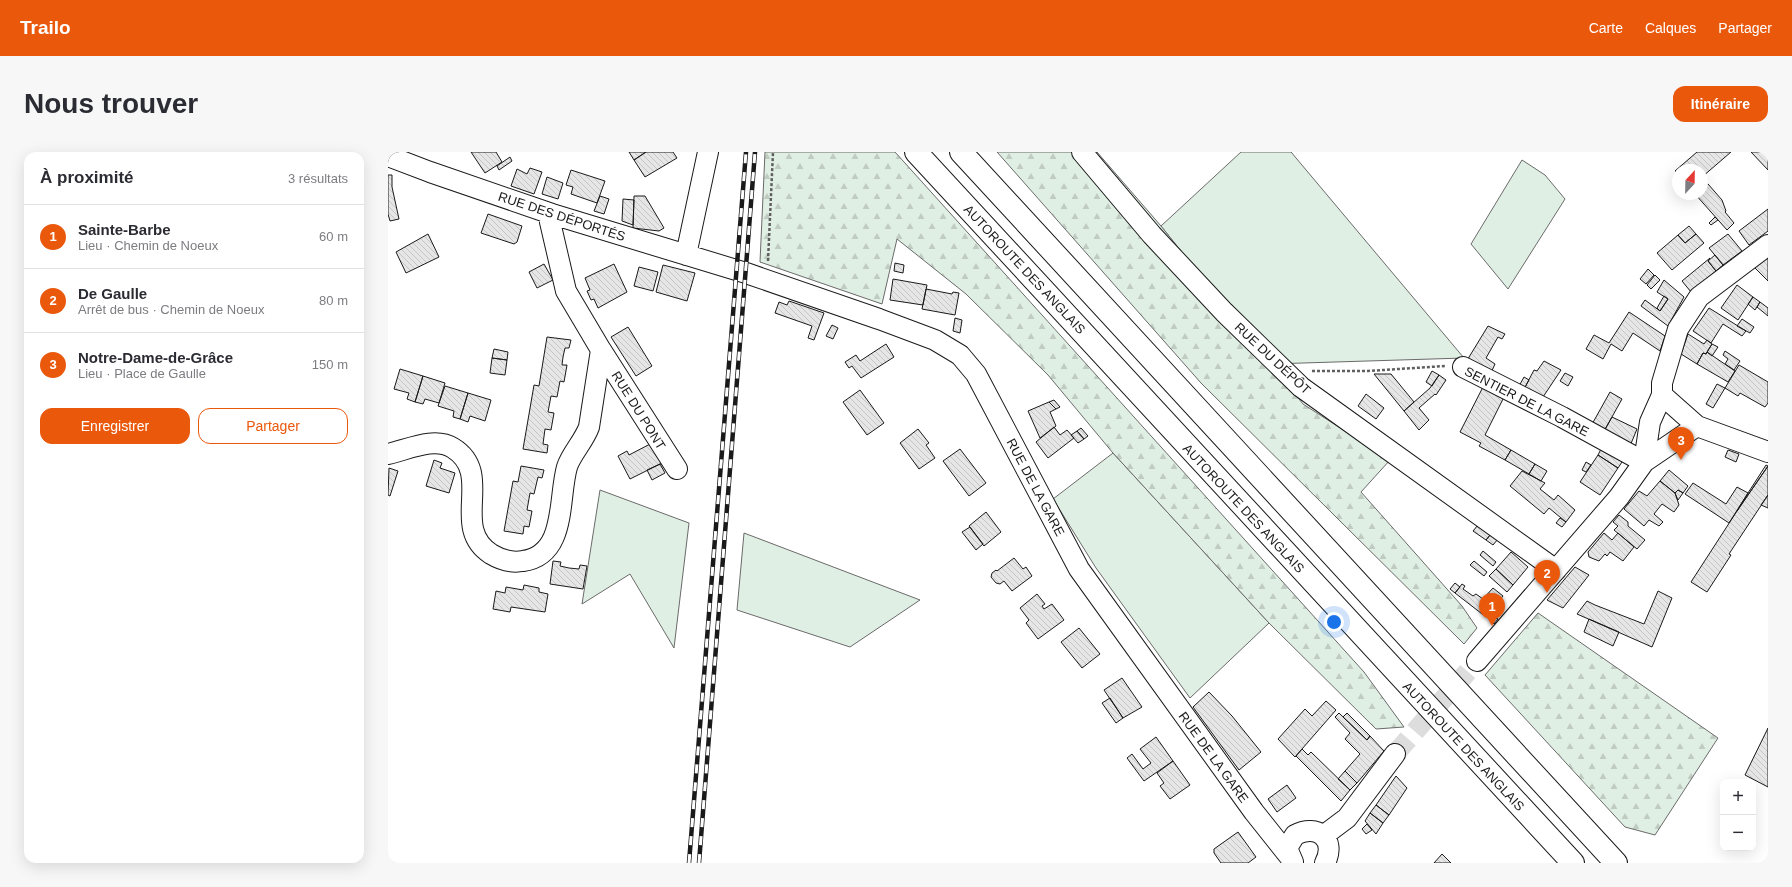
<!DOCTYPE html>
<html lang="fr">
<head>
<meta charset="utf-8">
<style>
  :root { --surface:#fff; --page:#f7f7f7; --text:#2b2b33; --muted:#7c7c81; --line:#e1e1e2; --accent:#ea580c }
  body { margin:0; font-family:Helvetica,sans-serif; background:var(--page); color:var(--text) }
  .controls { position:absolute; right:12px; bottom:12px; display:grid; overflow:hidden; border-radius:8px; box-shadow:0 4px 16px #0002 }
  .controls button { width:36px; height:36px; display:grid; place-items:center; padding:0; border:0; border-bottom:1px solid var(--line); background:var(--surface); color:var(--text); font:20px sans-serif }
  .compass { position:absolute; left:1284px; top:12px; width:36px; height:36px; border-radius:50%; background:var(--surface); box-shadow:0 4px 16px #0002; rotate:22deg }
  .you { position:absolute; left:946px; top:470px; width:14px; height:14px; margin:-10px; border:3px solid #fff; border-radius:50%; background:#1a73e8; box-shadow:0 0 0 6px #1a73e833 }
  .badge { display:grid; place-items:center; width:26px; height:26px; border-radius:50%; background:var(--accent); color:#fff; font-size:13px; font-weight:700 }
  .pin { position:absolute; translate:-50% -33px; filter:drop-shadow(0 1px 2px #0008) }
  .pin::after { content:''; position:absolute; top:21px; width:14px; height:12px; background:inherit; clip-path:polygon(0 0,100% 0,50% 100%) }
  .list { margin:0; padding:0; list-style:none }
  h2 { display:flex; justify-content:space-between; align-items:center; height:52px; margin:0; padding:0 16px; font-size:17px }
  h2 small { font-size:13px; font-weight:400; color:var(--muted) }
  .list li { display:grid; grid-template-columns:26px 1fr auto; gap:12px; align-items:center; box-sizing:border-box; height:64px; padding:0 16px; border-top:1px solid var(--line) }
  .list b { display:block; font-size:15px; white-space:nowrap }
  .list p { margin:0; font-size:13px; white-space:nowrap; color:var(--muted) }
  .list em { font-size:13px; font-style:normal; color:var(--muted) }
  .actions { display:flex; gap:8px; padding:12px 16px }
  .actions a { flex:1; padding:9px 0; border:1px solid var(--accent); border-radius:12px; text-align:center; font-size:14px; color:var(--accent) }
  .actions .main { background:var(--accent); color:#fff }
  .map { position:relative; flex:none; width:1380px; height:711px; overflow:hidden; border-radius:12px }
  header { display:flex; align-items:center; gap:24px; box-sizing:border-box; height:56px; padding:0 20px; background:var(--accent); color:#fff }
  header strong { font-size:19px }
  nav { display:flex; gap:22px; margin-inline-start:auto; font-size:14px }
  .intro { display:flex; align-items:center; justify-content:space-between; box-sizing:border-box; height:96px; padding:0 24px }
  h1 { margin:0; font-size:28px }
  .button { padding:10px 18px; border-radius:12px; background:var(--accent); color:#fff; font-size:14px; font-weight:700 }
  main { display:flex; gap:24px; padding:0 24px }
  aside { flex:1; background:var(--surface); border-radius:12px; box-shadow:0 4px 16px #0002 }
  .map>svg:first-child { display:block }
  .grass { fill:#e0efe3; stroke:#6a6a6a }
  .forest { fill:url(#forest-firs); stroke:#6a6a6a }
  .building { fill:url(#building-back-hatch); stroke:#1a1a1a }
  .lines { fill:none; stroke-linecap:round; stroke-linejoin:round }
  .minor-tunnel { stroke:#ddd; stroke-width:20; stroke-dasharray:20 10; stroke-linecap:butt }
  .minor-casing { stroke:#1a1a1a; stroke-width:22 }
  .highway-casing { stroke:#1a1a1a; stroke-width:24 }
  .path { stroke:#5f5f5f; stroke-width:2.5; stroke-dasharray:3 2; stroke-linecap:butt }
  .minor { stroke:#fff; stroke-width:20 }
  .highway { stroke:#fff; stroke-width:22 }
  .rail-casing { stroke:#1a1a1a; stroke-width:4.5 }
  .rail { stroke:#fff; stroke-width:3; stroke-dasharray:9; stroke-linecap:butt }
  .labels { text-anchor:middle; stroke-width:3; stroke-linejoin:round; paint-order:stroke }
  .street-label { font-size:13px; fill:#1a1a1a; stroke:#fff }
</style>
</head>
<body>
<header>
<strong>Trailo</strong>
<nav><a>Carte</a><a>Calques</a><a>Partager</a></nav>
</header>
<div class="intro"><h1>Nous trouver</h1><a class="button">Itinéraire</a></div>
<main>
<aside>
<h2>À proximité<small>3 résultats</small></h2>
<ul class="list">
<li><span class="badge">1</span><div><b>Sainte-Barbe</b><p>Lieu · Chemin de Noeux</p></div><em>60 m</em></li>
<li><span class="badge">2</span><div><b>De Gaulle</b><p>Arrêt de bus · Chemin de Noeux</p></div><em>80 m</em></li>
<li><span class="badge">3</span><div><b>Notre-Dame-de-Grâce</b><p>Lieu · Place de Gaulle</p></div><em>150 m</em></li>
</ul>
<div class="actions"><a class="main">Enregistrer</a><a>Partager</a></div>
</aside>
<div class="map">
<svg width="1380" height="711" viewBox="0 0 1380 711">
  <defs>
    <pattern id="forest-firs" width="22" height="20" patternUnits="userSpaceOnUse"><rect width="22" height="20" fill="#e0efe3"/><path d="M5 1l3.5 6h-7zM16 11l3.5 6h-7z" fill="#c0ccc2"/></pattern>
    <pattern id="building-back-hatch" width="6" height="6" patternUnits="userSpaceOnUse"><rect width="6" height="6" fill="#e6e6e6"/><path d="M-1 5l2 2M0 0l6 6M5-1l2 2" fill="none" stroke="#c5c5c5"/></pattern>
  </defs>
  <rect width="100%" height="100%" fill="#fff"/>
  <path class="grass" d="M853 0H903L1076 206 883 212 773 74Z
    M1134 8 1157 23 1177 47 1120 137 1083 92Z
    M725 301 881 471 802 546 708 416 665 347Z
    M212 338 301 371 286 496 242 422 194 452Z
    M356 381 532 448 462 495 349 458Z"/>
  <path class="forest" d="M377 0H507L976 520 1016 575 988 577 881 471 725 301 660 223 578 142 509 87 494 152 372 110Z
    M609 0H709L773 74 915 252 1002 308 973 340 1074 454 1089 476 1076 492 813 231Z
    M1150 461 1330 586 1267 683 1237 675 1097 523Z"/>
  <path class="building" d="M83 0H108L114 10 97 21Z
    M241 0H258L246 8Z
    M258 0H285L289 6 257 25 246 8Z
    M1309 0H1343L1314 25V18H1290V22L1287 19Z
    M1363 0H1380V18Z
    M122 5 124 9 111 18 109 14Z
    M142 16 154 20 146 42 123 34 129 17 139 22Z
    M183 18 217 29 209 51 183 42 185 35 178 33Z
    M0 23H4V35L11 67 2 69 0 62Z
    M159 25 175 31 170 47 154 42Z
    M1314 30 1320 32 1334 48 1338 59 1337 60 1346 71 1339 78 1307 42H1314Z
    M212 44 221 47 216 62 206 59Z
    M246 44H257L276 76 271 79 245 76Z
    M235 47 246 48 245 73 234 69Z
    M1380 57V79L1361 93 1351 79Z
    M100 62 134 74 129 90 126 92 93 81Z
    M1327 65 1330 68 1323 73 1321 71Z
    M1301 74 1308 82 1297 91 1290 83Z
    M40 82 51 105 18 121 8 100Z
    M1308 82 1316 91 1284 118 1269 101 1290 83 1297 91Z
    M1340 82 1354 99 1335 113 1321 96Z
    M1327 103 1335 113 1328 119 1320 109Z
    M1380 105V129L1366 115Z
    M1322 106 1320 109 1328 119 1303 140 1294 129Z
    M507 111 516 113 515 121 506 119Z
    M156 112 165 128 149 136 141 120Z
    M226 112 239 140 210 156 206 147 203 148 199 139 202 138 197 126Z
    M275 113 307 121 299 149 268 140Z
    M251 115 270 120 265 139 246 134Z
    M1260 117 1266 123 1258 132 1252 127Z
    M1267 123 1272 128 1263 137 1259 133Z
    M505 127 539 133 535 153 502 148Z
    M1276 128 1296 145 1280 174 1253 154 1257 148 1272 159 1280 147 1269 140Z
    M1349 133 1365 145 1350 168 1333 156Z
    M538 137 564 142 565 140 571 141 567 163 534 157Z
    M1276 144 1280 147 1272 159 1269 156Z
    M1365 145 1372 150 1367 158 1360 152Z
    M401 149 436 161 426 188 420 186 424 174 387 161 391 150 399 153Z
    M1372 150 1380 156V164L1369 155Z
    M1321 156 1358 179 1354 184 1335 172 1323 191 1305 179Z
    M1241 160 1277 184 1272 199 1245 181 1234 199 1223 192 1215 207 1198 197 1206 183 1221 191Z
    M567 166 574 168 572 181 565 179Z
    M1354 167 1366 175 1362 181 1349 174Z
    M444 173 450 176 445 187 438 184Z
    M1100 174 1117 182 1114 187 1110 185 1098 206 1107 212 1102 223 1078 210Z
    M240 175 264 214 248 224 223 185Z
    M1300 182 1316 192 1319 188 1324 192 1318 202 1315 201 1309 212 1293 202Z
    M159 185 183 188 181 196H177L175 205 174 213H179L176 230 172 229 169 245 163 244 160 260 166 261 163 278 157 277 155 292 160 293 159 301 135 297 146 233 151 234Z
    M498 192 506 205 473 226 464 214 461 216 457 210 468 203 472 209Z
    M1324 192 1330 195 1324 204 1319 200Z
    M106 197 120 200 119 208 104 206Z
    M1337 199 1352 209 1346 218 1337 212 1340 207 1335 203Z
    M1319 200 1347 219 1340 230 1309 212 1315 201 1318 202Z
    M104 206 119 208 117 223 102 221Z
    M1156 209 1173 218 1153 248 1135 239 1146 218 1149 219Z
    M1351 213 1380 230V251L1377 255 1352 241 1350 244 1337 236Z
    M12 217 35 224 27 250 19 247 21 241 6 237Z
    M1044 219 1051 223 1044 234 1038 230Z
    M1177 221 1185 225 1180 234 1172 229Z
    M986 222H1003L1026 250 1016 259Z
    M1051 223 1058 228 1048 243 1047 242 1031 256 1041 268 1031 278 1016 259 1042 236Z
    M35 224 57 231 51 251 37 247 35 252 27 250Z
    M1136 225 1141 228 1135 239 1130 236Z
    M1329 232 1337 236 1325 256 1318 252Z
    M1096 233 1117 243 1097 283 1123 298 1117 308 1091 294 1093 291 1072 280Z
    M57 234 80 241 72 267 65 265 66 259 50 254Z
    M472 238 496 271 479 283 455 250Z
    M1222 240 1234 247 1215 281 1203 274Z
    M80 241 103 248 97 269 82 264 80 270 72 267Z
    M978 242 996 256 988 267 970 254Z
    M666 248 672 255 668 257 661 250Z
    M661 250 668 257 662 260 668 274 652 286 640 259Z
    M1224 265 1249 277 1242 294 1215 281Z
    M666 275 672 283 679 278 686 286 660 306 648 290Z
    M693 276 700 284 696 287 689 279Z
    M530 277 541 291 538 293 547 306 531 317 512 291Z
    M689 279 696 287 690 291 683 283Z
    M264 291 274 311 242 327 230 304 239 299 241 303Z
    M1215 293 1238 304 1230 316 1210 303Z
    M572 297 598 331 581 344 555 309Z
    M1123 298 1147 312 1141 322 1117 308Z
    M1340 298 1351 302 1348 310 1337 305Z
    M1210 303 1230 316 1212 343 1192 330Z
    M46 308 54 311 52 316 67 321 61 341 38 334Z
    M1198 310 1203 313 1198 320 1194 318Z
    M272 312 277 321 264 328 259 318Z
    M1147 312 1159 319 1153 329 1141 322Z
    M1378 313 1380 314 1349 359 1360 341Z
    M133 314 156 318 154 326 150 325 146 342 142 341 139 358 144 359 141 375 136 374 135 382 116 379 125 329 130 330Z
    M1380 314V343L1341 402 1343 403 1319 440 1303 430 1349 359Z
    M1 316 10 319 2 344 0 343Z
    M1281 318 1300 334 1295 341 1290 338 1287 341 1272 329Z
    M1134 319 1157 331 1152 337 1166 348 1170 343 1187 358 1178 370 1161 356 1156 362 1122 334Z
    M1272 329 1287 341 1291 353 1286 360 1274 352 1266 362 1275 370 1271 374 1261 368 1256 374 1236 357 1251 339 1259 344Z
    M1305 331 1338 352 1349 335 1360 341 1341 371 1297 342Z
    M1290 338 1295 341 1290 348 1287 341Z
    M1380 343V356L1373 353Z
    M598 360 613 380 596 394 581 374Z
    M1231 363 1240 370V374L1257 388 1249 397 1226 378 1230 374 1225 370Z
    M1172 366 1178 370 1174 375 1168 371Z
    M1090 373 1103 382 1098 388 1085 379Z
    M582 375 595 392 588 398 574 380Z
    M1216 381 1224 388 1230 381 1246 395 1235 409 1222 400 1219 404 1217 402 1211 409 1201 405 1200 400Z
    M1103 382 1110 387 1105 393 1098 388Z
    M1095 399 1108 410 1105 414 1092 403Z
    M1123 400 1140 415 1125 433 1108 417Z
    M626 406 635 417 638 415 644 424 624 439 616 429 612 432 608 431 603 425 604 421 608 418 609 419Z
    M165 409 173 410 172 414 181 416 191 417 192 413 199 414 195 437 162 432Z
    M1086 409 1099 420 1096 424 1082 413Z
    M1187 415 1201 423 1175 456 1159 448Z
    M1108 417 1125 433 1119 440 1101 424Z
    M1067 431 1072 435 1067 441 1062 437Z
    M1074 432 1077 434 1075 437 1085 444 1088 442 1095 447 1105 436 1115 444 1098 465 1067 441Z
    M136 433 151 436V440L160 442 157 460 123 455 122 460 105 457 108 439 117 441 118 435 135 438Z
    M1270 439 1284 446 1264 495 1189 462 1199 449 1207 453 1256 472Z
    M649 442 657 452 654 454 656 457 664 452 676 468 650 487 638 471 641 468 632 456Z
    M1105 464 1110 467 1106 472 1102 468Z
    M1201 467 1231 480 1225 494 1196 480Z
    M691 476 712 502 694 516 673 490Z
    M734 526 754 555 735 566 716 538Z
    M821 540 844 564 873 600 851 618 805 555Z
    M722 546 735 566 728 571 714 551Z
    M938 549 948 558 907 605 890 587 917 557 924 564Z
    M951 561 979 588 982 584 996 599 969 631 957 619 972 602 957 587 962 581 947 565Z
    M959 561 982 584 979 588 955 565Z
    M1380 576V635L1357 623Z
    M768 585 785 609 756 629 739 606 744 602 755 617 763 611 752 597Z
    M914 597 920 603 923 600 962 638 953 649 908 604Z
    M785 609 802 633 782 647 772 634 776 631 769 621Z
    M957 619 969 631 962 638 950 627Z
    M1008 624 1019 636 1001 663 988 653Z
    M899 633 908 646 889 660 880 647Z
    M988 653 1001 663 995 671 982 661Z
    M982 661 995 671 988 682 977 669Z
    M979 672 984 678 978 682 974 677Z
    M850 680 868 705 860 711H833L826 701V697Z
    M1054 702 1063 711H1046Z"/>
  <g class="lines">
    <path class="minor-tunnel" d="M1007 602 1089 509"/>
    <g class="minor-casing">
      <path id="minor" d="M694 0 764 83 836 160 913 235 1168 418
        M0 4 42 20 164 62 358 121 491 167 547 188 572 203 588 222 691 417 866 660 901 704
        M298 103 320 0
        M213 198 289 317
        M1075 215 1174 265 1256 310
        M1274 243 1309 274 1380 300
        M0 302C19 298 46 284 65 296 107 322 61 375 103 402 113 408 124 411 135 409 179 403 170 346 179 315 183 302 196 289 201 275L213 198 178 139 162 70 164 62
        M1256 310 1262 270 1274 243V231L1290 177 1311 145 1380 93
        M1089 509 1231 345 1256 310 1309 274
        M935 684 959 666 1007 602
        M905 710 899 696 907 683C929 671 949 687 937 711"/>
    </g>
    <g class="highway-casing">
      <path id="highway" d="M528 0 1185 711
        M573 0 1228 711"/>
    </g>
    <path class="path" d="M380 109 385 0
      M924 219H980L1057 214"/>
    <use href="#minor" class="minor"/>
    <use href="#highway" class="highway"/>
    <g class="rail-casing">
      <path id="rail" d="M301 711 358 0
        M311 711 367 0"/>
    </g>
    <use href="#rail" class="rail"/>
  </g>
  <g class="labels">
    <g class="street-label">
      <text transform="translate(174 64) rotate(18)" y="5">RUE DES DÉPORTÉS</text>
      <text transform="translate(637 117) rotate(47)" y="5">AUTOROUTE DES ANGLAIS</text>
      <text transform="translate(885 206) rotate(43)" y="5">RUE DU DÉPÔT</text>
      <text transform="translate(1139 249) rotate(27)" y="5">SENTIER DE LA GARE</text>
      <text transform="translate(251 258) rotate(58)" y="5">RUE DU PONT</text>
      <text transform="translate(648 335) rotate(62)" y="5">RUE DE LA GARE</text>
      <text transform="translate(856 356) rotate(47)" y="5">AUTOROUTE DES ANGLAIS</text>
      <text transform="translate(1076 594) rotate(47)" y="5">AUTOROUTE DES ANGLAIS</text>
      <text transform="translate(826 605) rotate(54)" y="5">RUE DE LA GARE</text>
    </g>
  </g>
</svg>
<div class="controls">
<button>+</button>
<button>−</button>
</div>
<svg class="compass" viewBox="-18 -18 36 36"><path d="M0-13l5 13h-10z" fill="#e53935"/><path d="M0 13l5-13h-10z" fill="#7c7c81"/></svg>
<div class="you"></div>
<div class="pin badge" style="left:1104px;top:474px">1</div>
<div class="pin badge" style="left:1159px;top:441px">2</div>
<div class="pin badge" style="left:1293px;top:308px">3</div>
</div>
</main>
</body>
</html>
